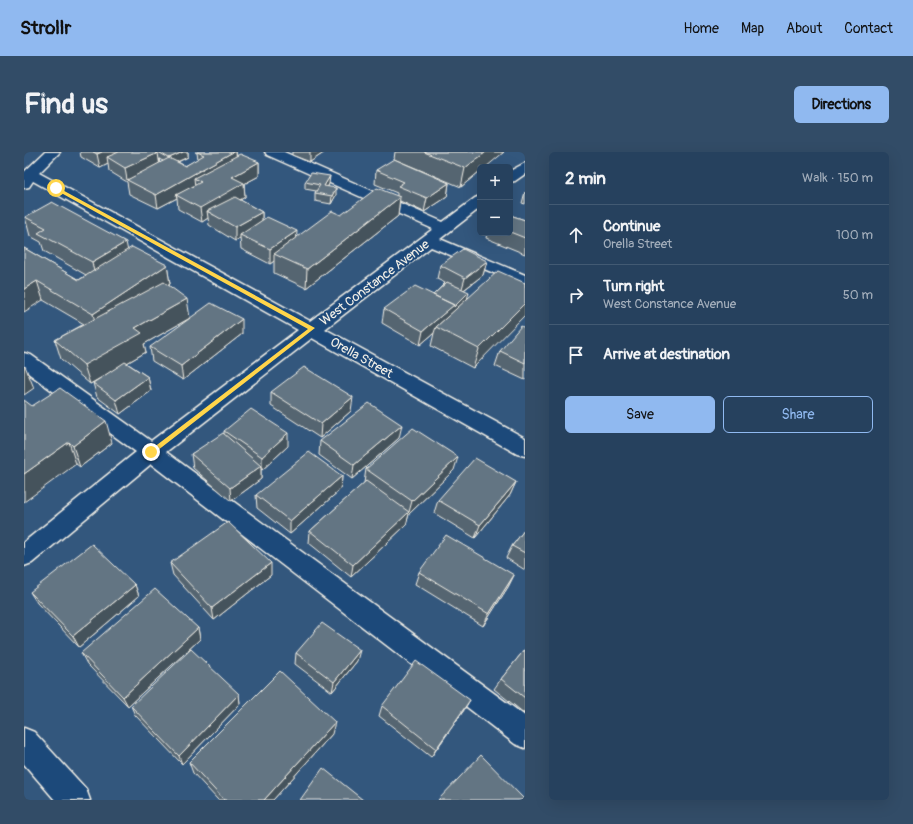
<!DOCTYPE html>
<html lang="en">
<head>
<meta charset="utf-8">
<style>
  :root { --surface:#26415e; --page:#324c67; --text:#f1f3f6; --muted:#a4afbc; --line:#425a73; --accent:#90b9f0 }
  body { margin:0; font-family:Pangolin,sans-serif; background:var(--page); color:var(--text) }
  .controls { position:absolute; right:12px; top:12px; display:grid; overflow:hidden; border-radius:6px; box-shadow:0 4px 16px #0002 }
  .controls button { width:36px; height:36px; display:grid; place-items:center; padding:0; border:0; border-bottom:1px solid var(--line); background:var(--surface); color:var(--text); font:20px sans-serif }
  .stop { position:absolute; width:12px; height:12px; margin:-9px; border:3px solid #ffd54a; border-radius:50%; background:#fff }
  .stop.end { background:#ffd54a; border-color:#fff; box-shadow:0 1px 4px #0008 }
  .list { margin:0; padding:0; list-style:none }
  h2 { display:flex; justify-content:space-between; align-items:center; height:52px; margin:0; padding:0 16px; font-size:17px }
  h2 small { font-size:13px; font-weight:400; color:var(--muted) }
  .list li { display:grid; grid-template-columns:26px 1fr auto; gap:12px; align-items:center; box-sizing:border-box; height:60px; padding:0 16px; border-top:1px solid var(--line) }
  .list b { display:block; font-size:15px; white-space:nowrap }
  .list p { margin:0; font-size:13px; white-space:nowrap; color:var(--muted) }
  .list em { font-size:13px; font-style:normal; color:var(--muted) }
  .actions { display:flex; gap:8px; padding:12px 16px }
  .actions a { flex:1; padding:9px 0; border:1px solid var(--accent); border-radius:6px; text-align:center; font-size:14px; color:var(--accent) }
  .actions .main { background:var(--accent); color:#111 }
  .icon { flex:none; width:22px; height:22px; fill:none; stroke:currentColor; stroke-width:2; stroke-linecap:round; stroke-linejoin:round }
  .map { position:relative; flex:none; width:501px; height:648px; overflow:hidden; border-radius:6px }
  header { display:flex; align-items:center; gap:24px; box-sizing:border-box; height:56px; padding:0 20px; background:var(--accent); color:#111 }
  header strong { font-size:19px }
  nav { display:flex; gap:22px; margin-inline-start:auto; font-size:14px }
  .intro { display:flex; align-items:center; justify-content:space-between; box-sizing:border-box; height:96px; padding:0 24px }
  h1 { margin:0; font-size:28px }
  .button { padding:10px 18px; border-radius:6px; background:var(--accent); color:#111; font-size:14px; font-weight:700 }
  main { display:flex; gap:24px; padding:0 24px }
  aside { flex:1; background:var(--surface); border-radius:6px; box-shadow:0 4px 16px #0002 }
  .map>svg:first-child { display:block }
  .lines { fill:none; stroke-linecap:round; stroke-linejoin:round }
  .minor-casing { stroke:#f4f1e8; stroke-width:3 }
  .minor { fill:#1f4a7a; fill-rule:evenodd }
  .wall { fill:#556571; stroke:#f4f1e8; fill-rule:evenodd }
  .shaded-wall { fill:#45525c; stroke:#f4f1e8 }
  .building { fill:#637583; stroke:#f4f1e8 }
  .route { fill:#ffd54a }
  .labels { text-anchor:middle; stroke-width:4; stroke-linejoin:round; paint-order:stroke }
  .street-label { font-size:13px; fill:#f4f1e8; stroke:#1f4a7a }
</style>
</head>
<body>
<header>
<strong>Strollr</strong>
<nav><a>Home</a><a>Map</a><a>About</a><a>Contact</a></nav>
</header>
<div class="intro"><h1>Find us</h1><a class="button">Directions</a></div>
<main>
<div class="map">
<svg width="501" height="648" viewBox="0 0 501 648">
  <rect width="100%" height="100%" fill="#33577d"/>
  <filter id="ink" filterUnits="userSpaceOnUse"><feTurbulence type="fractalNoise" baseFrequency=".025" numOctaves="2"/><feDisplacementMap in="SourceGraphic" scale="8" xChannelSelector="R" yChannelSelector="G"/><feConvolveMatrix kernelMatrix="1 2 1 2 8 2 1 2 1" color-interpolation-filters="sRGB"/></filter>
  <g filter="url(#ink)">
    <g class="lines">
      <g class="minor-casing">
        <path id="minor" d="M21 0H36L15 21 286 169 409 77 243 3 241 0H260L419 70 451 46 456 44V56L416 87 501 123V134L407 95 301 177 501 286V304L493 302 288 186 142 300 501 564V596L491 592 127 312 8 411 0 414V390L112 300 0 218V201L7 203 127 289 274 178 9 29 5 35 0 36V20Z
          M501 11V22L491 29 486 30V19Z
          M0 576 10 580 62 637 66 648H31L0 612Z"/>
      </g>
      <use href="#minor" class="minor"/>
    </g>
    <path class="wall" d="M56 0H164V5L154 10 161 14 174 7 173 1 171 0H212L213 4 235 10V24L220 32 221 45 216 48 238 60V69L273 85 317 63 373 44V41L351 32 352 18 425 31 423 45 400 60 376 49 374 64 282 136 250 121V109L246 112 217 97 216 86 211 89 185 73 184 66 178 70 154 57 153 46 134 56 105 42 103 30 85 19 84 12 76 16 57 5ZM135 7 139 9 136 11Z
      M268 0H301L286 10 268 3Z
      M371 0H480L456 15V19L437 35 370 7Z
      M281 30 305 32 304 34 312 43 307 52 291 49V41L292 39 281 37Z
      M501 40V52L498 51Z
      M486 63 501 68V102L462 86 463 81H486Z
      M1 65 104 98 143 113 146 132 145 133 166 166 120 192 122 200 103 211 124 225 127 239 96 262 73 245 69 231 73 228 66 232 37 207 31 188 60 172 19 148 0 96 55 128 62 123 20 99 17 90 6 84Z
      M463 109 459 123 440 138 444 146 501 131 449 216 407 194 410 181 396 193 358 171 360 157 409 143 421 131 413 127 416 113Z
      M501 176V228L471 214 476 199Z
      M218 182 159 228 128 209 126 195Z
      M247 240 327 259 296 286 247 254Z
      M8 254 88 291 56 315 52 312Z
      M200 279 264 294 238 318 237 317V327L207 349 169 316 167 302 200 283Z
      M375 286 328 327 295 303 296 289Z
      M342 317 430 318 385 362 382 373 327 425 285 391 286 379 340 331Z
      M318 324 317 337 266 382 233 356 232 343Z
      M492 330 486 343 451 386 410 361 414 348Z
      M501 377V418L482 406 488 394Z
      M146 411 247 423 190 468 149 423Z
      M395 420 490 423 484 435 459 474 391 432Z
      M111 433 115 444 55 495 13 451 6 440Z
      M174 476 176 487 104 554 63 512 57 501Z
      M501 497V562L470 537 477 527Z
      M272 501 333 509 308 540 271 512Z
      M215 542 216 552 158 612 111 563 107 554Z
      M358 554 440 558 407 605 355 564Z
      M308 582 249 648H194L169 621 165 610Z"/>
    <path class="shaded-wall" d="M78 0H105L83 5 84 12 76 16 73 2Z
      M159 0H164V5L146 13 145 6Z
      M209 0H212L213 12 177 30 170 26 171 35 152 43 153 46 134 56 132 43Z
      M286 0H301L286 10Z
      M462 0H480L462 15H456V19L437 35 441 16Z
      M134 1 136 15 103 28 101 16Z
      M235 10V24L220 32 221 45 190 63 183 59 184 66 178 70 176 56 208 25Z
      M306 24 305 32 300 41V34Z
      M425 31 423 45 400 60 403 46Z
      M312 36V43L307 52 308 44Z
      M376 45 374 64 282 136 283 117Z
      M238 60V74L216 83V86L211 89V75Z
      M273 79 272 93 250 102V109L246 112V97Z
      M102 90 106 109 72 129 68 110Z
      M463 109 459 123 437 140 441 126Z
      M143 113 146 132 74 181 69 162Z
      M13 129 19 148 0 160V137Z
      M445 140 443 148 412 175 410 181 396 193 399 179Z
      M163 147 166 166 120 192 122 200 66 232 60 213 111 176Z
      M501 151V163L449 216 455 197Z
      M218 167V182L159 228 157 214Z
      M1 214 10 236 0 243V215Z
      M124 225 127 239 96 262 92 248Z
      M329 245 327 259 296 286 297 272Z
      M82 269 88 291 56 315 49 294Z
      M378 273 375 286 328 327 330 313Z
      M264 281V294L238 318V305Z
      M45 290 52 312 0 350V322Z
      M434 305 430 318 385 362 382 373 327 425 329 413 385 360 388 349Z
      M237 314V327L207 349 206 336Z
      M318 324 317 337 266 382V369Z
      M492 330 486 343 451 386 456 373Z
      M247 411V423L190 468 188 456Z
      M490 423 484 435 459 474 465 462Z
      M111 433 115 444 55 495 49 484Z
      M174 476 176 487 104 554 99 545Z
      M336 498 333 509 308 540 310 530Z
      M215 542 216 552 158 612 155 604Z
      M446 548 440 558 407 605 412 597Z
      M311 570 308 582 249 648H240Z"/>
    <path class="building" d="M69 0H78L73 2Z
      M95 0H132L134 1 101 16 83 5Z
      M134 0H159L145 6Z
      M173 0H209L132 43 103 28 145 6 161 14 180 3Z
      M400 0H462L441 16Z
      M216 2 235 10 208 25 220 31 176 56 152 43 177 30 170 26Z
      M370 7 425 31 403 46 374 34 380 30 352 18Z
      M287 21 306 24 300 34 312 36 308 44 291 41 296 33 281 30Z
      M353 36 376 45 283 117 250 102 308 59 317 63Z
      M211 45 238 60 211 75 183 59Z
      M28 50 102 90 68 110 14 81 22 76 1 65Z
      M486 63 501 68V86L486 80Z
      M243 65 273 79 246 97 216 83Z
      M108 95 143 113 69 162 13 129 0 137V96L55 128Z
      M439 97 463 109 441 126 416 113Z
      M474 119 501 131V151L455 197 412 175Z
      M140 130 163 147 111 176 118 181 60 213 31 188Z
      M423 130 445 140 430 155V153L409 143Z
      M391 134 430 153 399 179 360 157Z
      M187 151 218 167 157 214 126 195Z
      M497 174 501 176V211L476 199Z
      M101 210 124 225 92 248 69 231Z
      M280 215 329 245 297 272 247 240Z
      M36 236 82 269 49 294 45 290 0 322V248L8 254Z
      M345 251 378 273 330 313 296 289Z
      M227 257 264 281 238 305 200 279Z
      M389 276 434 305 388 349 342 317Z
      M199 281 237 314 206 336 167 302Z
      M285 300 318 324 266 369 232 343Z
      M451 306 492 330 456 373 414 348Z
      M342 329 385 360 329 413 286 379Z
      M204 370 247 411 188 456 146 411Z
      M501 377V401L488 394Z
      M422 383 490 423 465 462 395 420Z
      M68 392 111 433 49 484 6 440Z
      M131 437 174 476 99 545 57 501Z
      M298 471 336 498 310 530 272 501Z
      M167 497 215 542 155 604 107 554Z
      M501 497V546L477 527Z
      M392 509 446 548 412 597 358 554Z
      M256 519 311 570 240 648H200L165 610Z
      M457 603 501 648H414Z
      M299 616 339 648H276Z"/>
  </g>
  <path class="route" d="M30 35H33L291 176 129 302H125V299L284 177 30 37Z"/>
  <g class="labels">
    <g class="street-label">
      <text transform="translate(350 130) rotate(-37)" y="5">West Constance Avenue</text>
      <text transform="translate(338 205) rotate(29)" y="5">Orella Street</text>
    </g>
  </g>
</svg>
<div class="controls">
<button>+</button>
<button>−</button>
</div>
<div class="stop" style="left:32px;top:36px"></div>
<div class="stop end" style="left:127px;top:300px"></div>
</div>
<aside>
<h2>2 min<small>Walk · 150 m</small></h2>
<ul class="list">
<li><svg class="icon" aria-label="ahead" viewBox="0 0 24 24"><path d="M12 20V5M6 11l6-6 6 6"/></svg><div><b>Continue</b><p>Orella Street</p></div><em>100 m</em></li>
<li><svg class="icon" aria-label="right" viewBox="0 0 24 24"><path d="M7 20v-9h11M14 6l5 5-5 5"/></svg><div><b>Turn right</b><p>West Constance Avenue</p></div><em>50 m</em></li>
<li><svg class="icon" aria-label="arrive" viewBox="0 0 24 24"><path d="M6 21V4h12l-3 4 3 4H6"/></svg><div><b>Arrive at destination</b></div></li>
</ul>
<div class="actions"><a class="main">Save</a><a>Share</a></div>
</aside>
</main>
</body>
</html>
